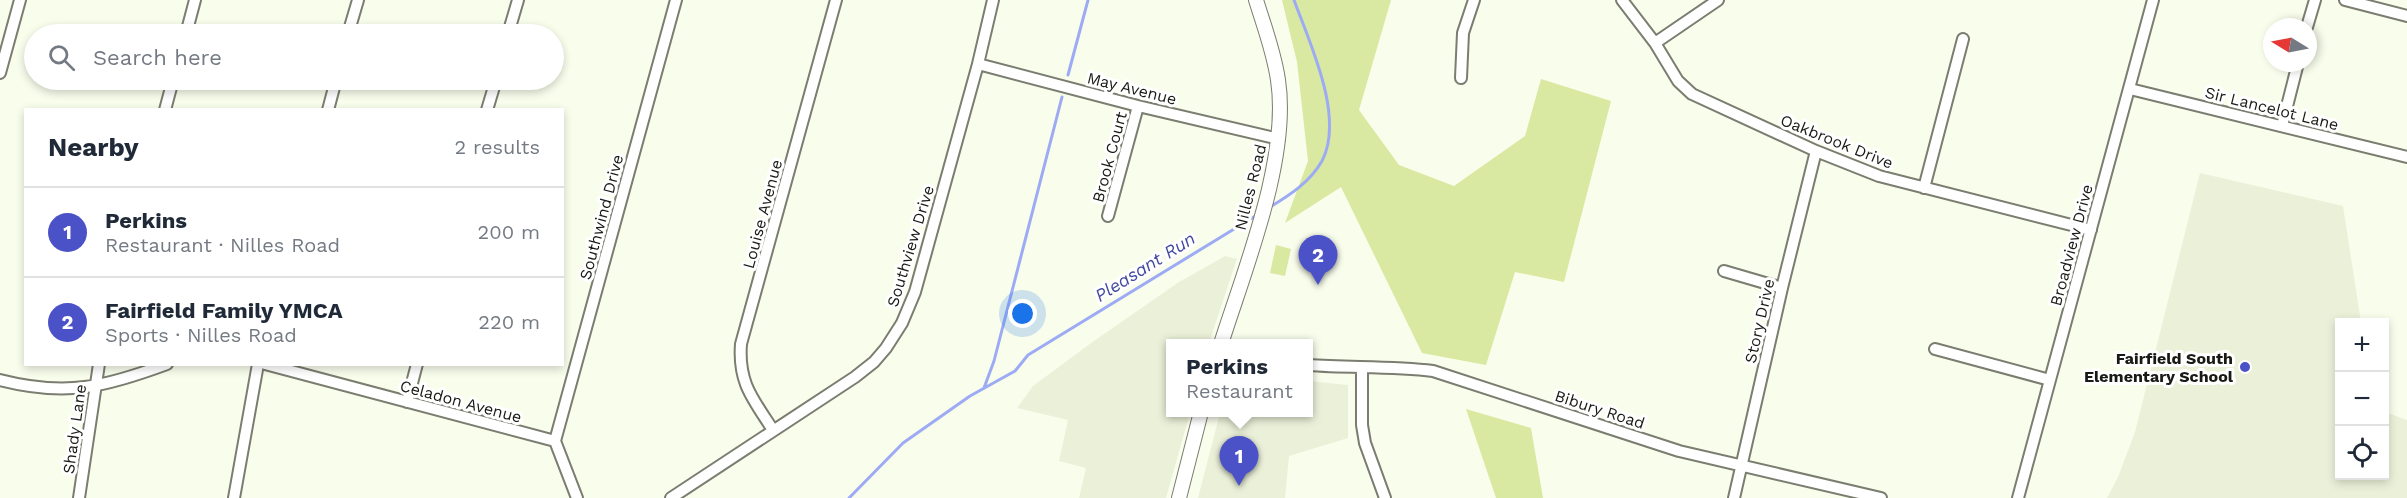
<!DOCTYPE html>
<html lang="en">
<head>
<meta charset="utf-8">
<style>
  :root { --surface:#fff; --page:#f2f2f3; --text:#1f2937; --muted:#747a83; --line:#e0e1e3; --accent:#4b51c6 }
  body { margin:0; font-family:"Work Sans",sans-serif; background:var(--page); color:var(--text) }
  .controls { position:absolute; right:18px; bottom:18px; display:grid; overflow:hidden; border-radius:0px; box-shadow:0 3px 9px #0003 }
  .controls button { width:54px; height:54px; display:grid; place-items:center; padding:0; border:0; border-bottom:2px solid var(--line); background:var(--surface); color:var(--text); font:30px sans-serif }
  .compass { position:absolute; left:2263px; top:18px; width:54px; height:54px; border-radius:50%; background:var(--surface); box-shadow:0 3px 9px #0003; rotate:280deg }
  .you { position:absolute; left:1023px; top:314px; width:21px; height:21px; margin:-15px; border:4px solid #fff; border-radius:50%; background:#1a73e8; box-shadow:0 0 0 9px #1a73e833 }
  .badge { display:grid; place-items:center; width:39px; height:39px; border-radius:50%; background:var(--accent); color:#fff; font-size:20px; font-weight:700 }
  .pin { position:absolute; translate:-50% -50px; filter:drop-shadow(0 2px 3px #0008) }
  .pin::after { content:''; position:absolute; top:32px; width:21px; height:18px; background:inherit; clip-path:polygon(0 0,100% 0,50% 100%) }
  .popup { position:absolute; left:1166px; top:339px; width:147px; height:78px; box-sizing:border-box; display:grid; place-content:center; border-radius:0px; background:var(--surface); filter:drop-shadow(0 2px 4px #0005); font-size:20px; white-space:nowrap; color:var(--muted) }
  .popup b { font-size:22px; color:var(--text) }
  .popup::after { content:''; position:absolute; left:50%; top:100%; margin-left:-12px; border:12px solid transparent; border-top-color:var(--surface) }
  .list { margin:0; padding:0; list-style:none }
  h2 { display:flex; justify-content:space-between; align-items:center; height:78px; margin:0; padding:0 24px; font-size:26px }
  h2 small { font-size:20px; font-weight:400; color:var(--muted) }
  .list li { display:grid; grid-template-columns:39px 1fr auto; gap:18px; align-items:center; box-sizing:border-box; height:90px; padding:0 24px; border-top:2px solid var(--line) }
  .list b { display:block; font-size:22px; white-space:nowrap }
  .list p { margin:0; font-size:20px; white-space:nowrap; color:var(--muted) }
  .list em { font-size:20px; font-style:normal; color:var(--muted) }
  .icon { flex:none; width:33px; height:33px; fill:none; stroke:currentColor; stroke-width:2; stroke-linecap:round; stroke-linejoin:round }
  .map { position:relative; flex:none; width:2407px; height:498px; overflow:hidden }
  .search { position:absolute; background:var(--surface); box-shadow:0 3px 9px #0003; left:24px; top:24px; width:540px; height:66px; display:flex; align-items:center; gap:15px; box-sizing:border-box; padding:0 21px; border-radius:33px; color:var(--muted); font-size:22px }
  .panel { position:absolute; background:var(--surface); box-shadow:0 3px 9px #0003; left:24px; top:108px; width:540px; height:258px; border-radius:0px }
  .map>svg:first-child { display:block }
  .built { fill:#ebf1d9 }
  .green { fill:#d9e9a2 }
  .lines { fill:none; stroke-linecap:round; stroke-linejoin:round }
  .stream { stroke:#9dabf4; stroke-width:3 }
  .minor-casing { stroke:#7a7d6f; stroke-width:14 }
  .tertiary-casing { stroke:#7a7d6f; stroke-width:16 }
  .minor { stroke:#fff; stroke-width:10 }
  .tertiary { stroke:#fff; stroke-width:14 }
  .poi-dot { fill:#4b51c6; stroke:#fff; stroke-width:2 }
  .labels { text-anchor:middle; stroke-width:6; stroke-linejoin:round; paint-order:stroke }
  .street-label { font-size:16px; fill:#191a15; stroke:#fff }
  .poi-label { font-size:16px; font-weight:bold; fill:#191a15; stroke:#fff; text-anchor:end }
  .water-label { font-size:18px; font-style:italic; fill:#424a9f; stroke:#fff }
</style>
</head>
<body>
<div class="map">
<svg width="2407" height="498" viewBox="0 0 2407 498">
  <rect width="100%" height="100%" fill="#f9fdec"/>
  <path class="built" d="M2200 173 2343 206 2361 322H2340V476H2384L2385 412 2407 420V498H2107L2118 477 2135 432Z
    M1225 256 1237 259 1209 343 1170 344V412L1190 413 1166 498H1079L1086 468 1059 461 1068 420 1017 408 1033 386 1091 343 1179 282Z
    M1308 381 1348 385V438L1289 456 1285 498H1198L1220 413 1308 412Z"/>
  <path class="green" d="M1282 0H1391L1359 110 1399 165 1454 186 1525 136 1541 79 1611 101 1564 282 1515 272 1486 365 1422 353 1341 187 1285 223 1308 161 1297 62Z
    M1276 245 1291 249 1285 276 1270 273Z
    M1466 409 1531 428 1543 498H1496Z"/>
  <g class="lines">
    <path class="stream" d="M1068 75 1088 0
      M1270 207C1290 195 1310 182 1322 161 1345 117 1310 44 1294 0
      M984 388 994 361 1062 97
      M849 498 903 443 970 396 1015 371 1028 355 1257 215"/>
    <g class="minor-casing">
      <path id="minor" d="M1622 0 1655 43 1678 81 1692 94 1816 151 1879 176 2091 230
        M2345 0 2407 16
        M2307 27 2315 0
        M186 34 195 0
        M348 34 358 0
        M508 34 518 0
        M1655 43 1718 0
        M978 64 1138 106 1279 139
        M0 73 20 0
        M1461 78 1463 33 1474 0
        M2130 89 2407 157
        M165 110 173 80
        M328 110 336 80
        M487 110 496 80
        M2282 126 2298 63
        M1924 188 1963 39
        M1108 216 1138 106
        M1724 271 1782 288
        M1935 349 2050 380
        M265 364 555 441
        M1308 365C1350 368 1392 366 1433 371L1679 451 1881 498
        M1362 369V425L1365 443 1385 498
        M0 380C66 397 105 387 167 364
        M407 402 417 364
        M773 430C753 399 738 383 741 344L836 0
        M555 441 676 0
        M555 441 577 498
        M79 498 99 364
        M234 498 258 364
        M671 498 855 377 874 362 886 348 902 323 915 292 978 64 993 0
        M1734 498 1782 288 1816 151
        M2018 498 2153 0"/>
    </g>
    <g class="tertiary-casing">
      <path id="tertiary" d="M1221 344C1245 268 1290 158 1278 80 1274 52 1264 26 1256 0
        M1179 498 1201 412"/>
    </g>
    <use href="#minor" class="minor"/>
    <use href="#tertiary" class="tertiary"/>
  </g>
  <circle class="poi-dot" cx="2245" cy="367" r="6"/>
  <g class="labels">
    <g class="street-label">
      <text transform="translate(1132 88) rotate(14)" y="6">May Avenue</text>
      <text transform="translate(2272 108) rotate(14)" y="6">Sir Lancelot Lane</text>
      <text transform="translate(1837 141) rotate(22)" y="6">Oakbrook Drive</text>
      <text transform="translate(1109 157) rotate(-75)" y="6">Brook Court</text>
      <text transform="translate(1250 187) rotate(-76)" y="6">Nilles Road</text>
      <text transform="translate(762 214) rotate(-75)" y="6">Louise Avenue</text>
      <text transform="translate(601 217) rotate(-75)" y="6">Southwind Drive</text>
      <text transform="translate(2071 245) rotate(-75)" y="6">Broadview Drive</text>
      <text transform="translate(910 246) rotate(-73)" y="6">Southview Drive</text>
      <text transform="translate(1759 321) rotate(-77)" y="6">Story Drive</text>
      <text transform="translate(461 401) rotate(15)" y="6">Celadon Avenue</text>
      <text transform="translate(1600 409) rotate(18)" y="6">Bibury Road</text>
      <text transform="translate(74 429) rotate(-82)" y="6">Shady Lane</text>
    </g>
    <g class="poi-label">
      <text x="2233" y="364">Fairfield South<tspan x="2233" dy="18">Elementary School</tspan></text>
    </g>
    <g class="water-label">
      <text transform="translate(1145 267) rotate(-32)" y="6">Pleasant Run</text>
    </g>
  </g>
</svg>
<div class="controls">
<button>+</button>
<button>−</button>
<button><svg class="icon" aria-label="locate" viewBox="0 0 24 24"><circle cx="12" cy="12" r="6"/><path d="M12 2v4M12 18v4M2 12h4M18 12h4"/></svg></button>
</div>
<svg class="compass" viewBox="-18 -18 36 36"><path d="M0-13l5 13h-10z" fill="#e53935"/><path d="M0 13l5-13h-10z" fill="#747a83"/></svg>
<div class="you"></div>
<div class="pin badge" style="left:1239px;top:486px">1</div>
<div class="popup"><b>Perkins</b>Restaurant</div>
<div class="pin badge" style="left:1318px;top:285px">2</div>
<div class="search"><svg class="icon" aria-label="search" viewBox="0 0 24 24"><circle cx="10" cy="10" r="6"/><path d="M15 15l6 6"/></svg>Search here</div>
<section class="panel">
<h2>Nearby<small>2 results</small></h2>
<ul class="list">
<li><span class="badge">1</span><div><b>Perkins</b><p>Restaurant · Nilles Road</p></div><em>200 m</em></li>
<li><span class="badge">2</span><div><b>Fairfield Family YMCA</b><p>Sports · Nilles Road</p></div><em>220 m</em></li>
</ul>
</section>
</div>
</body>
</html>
